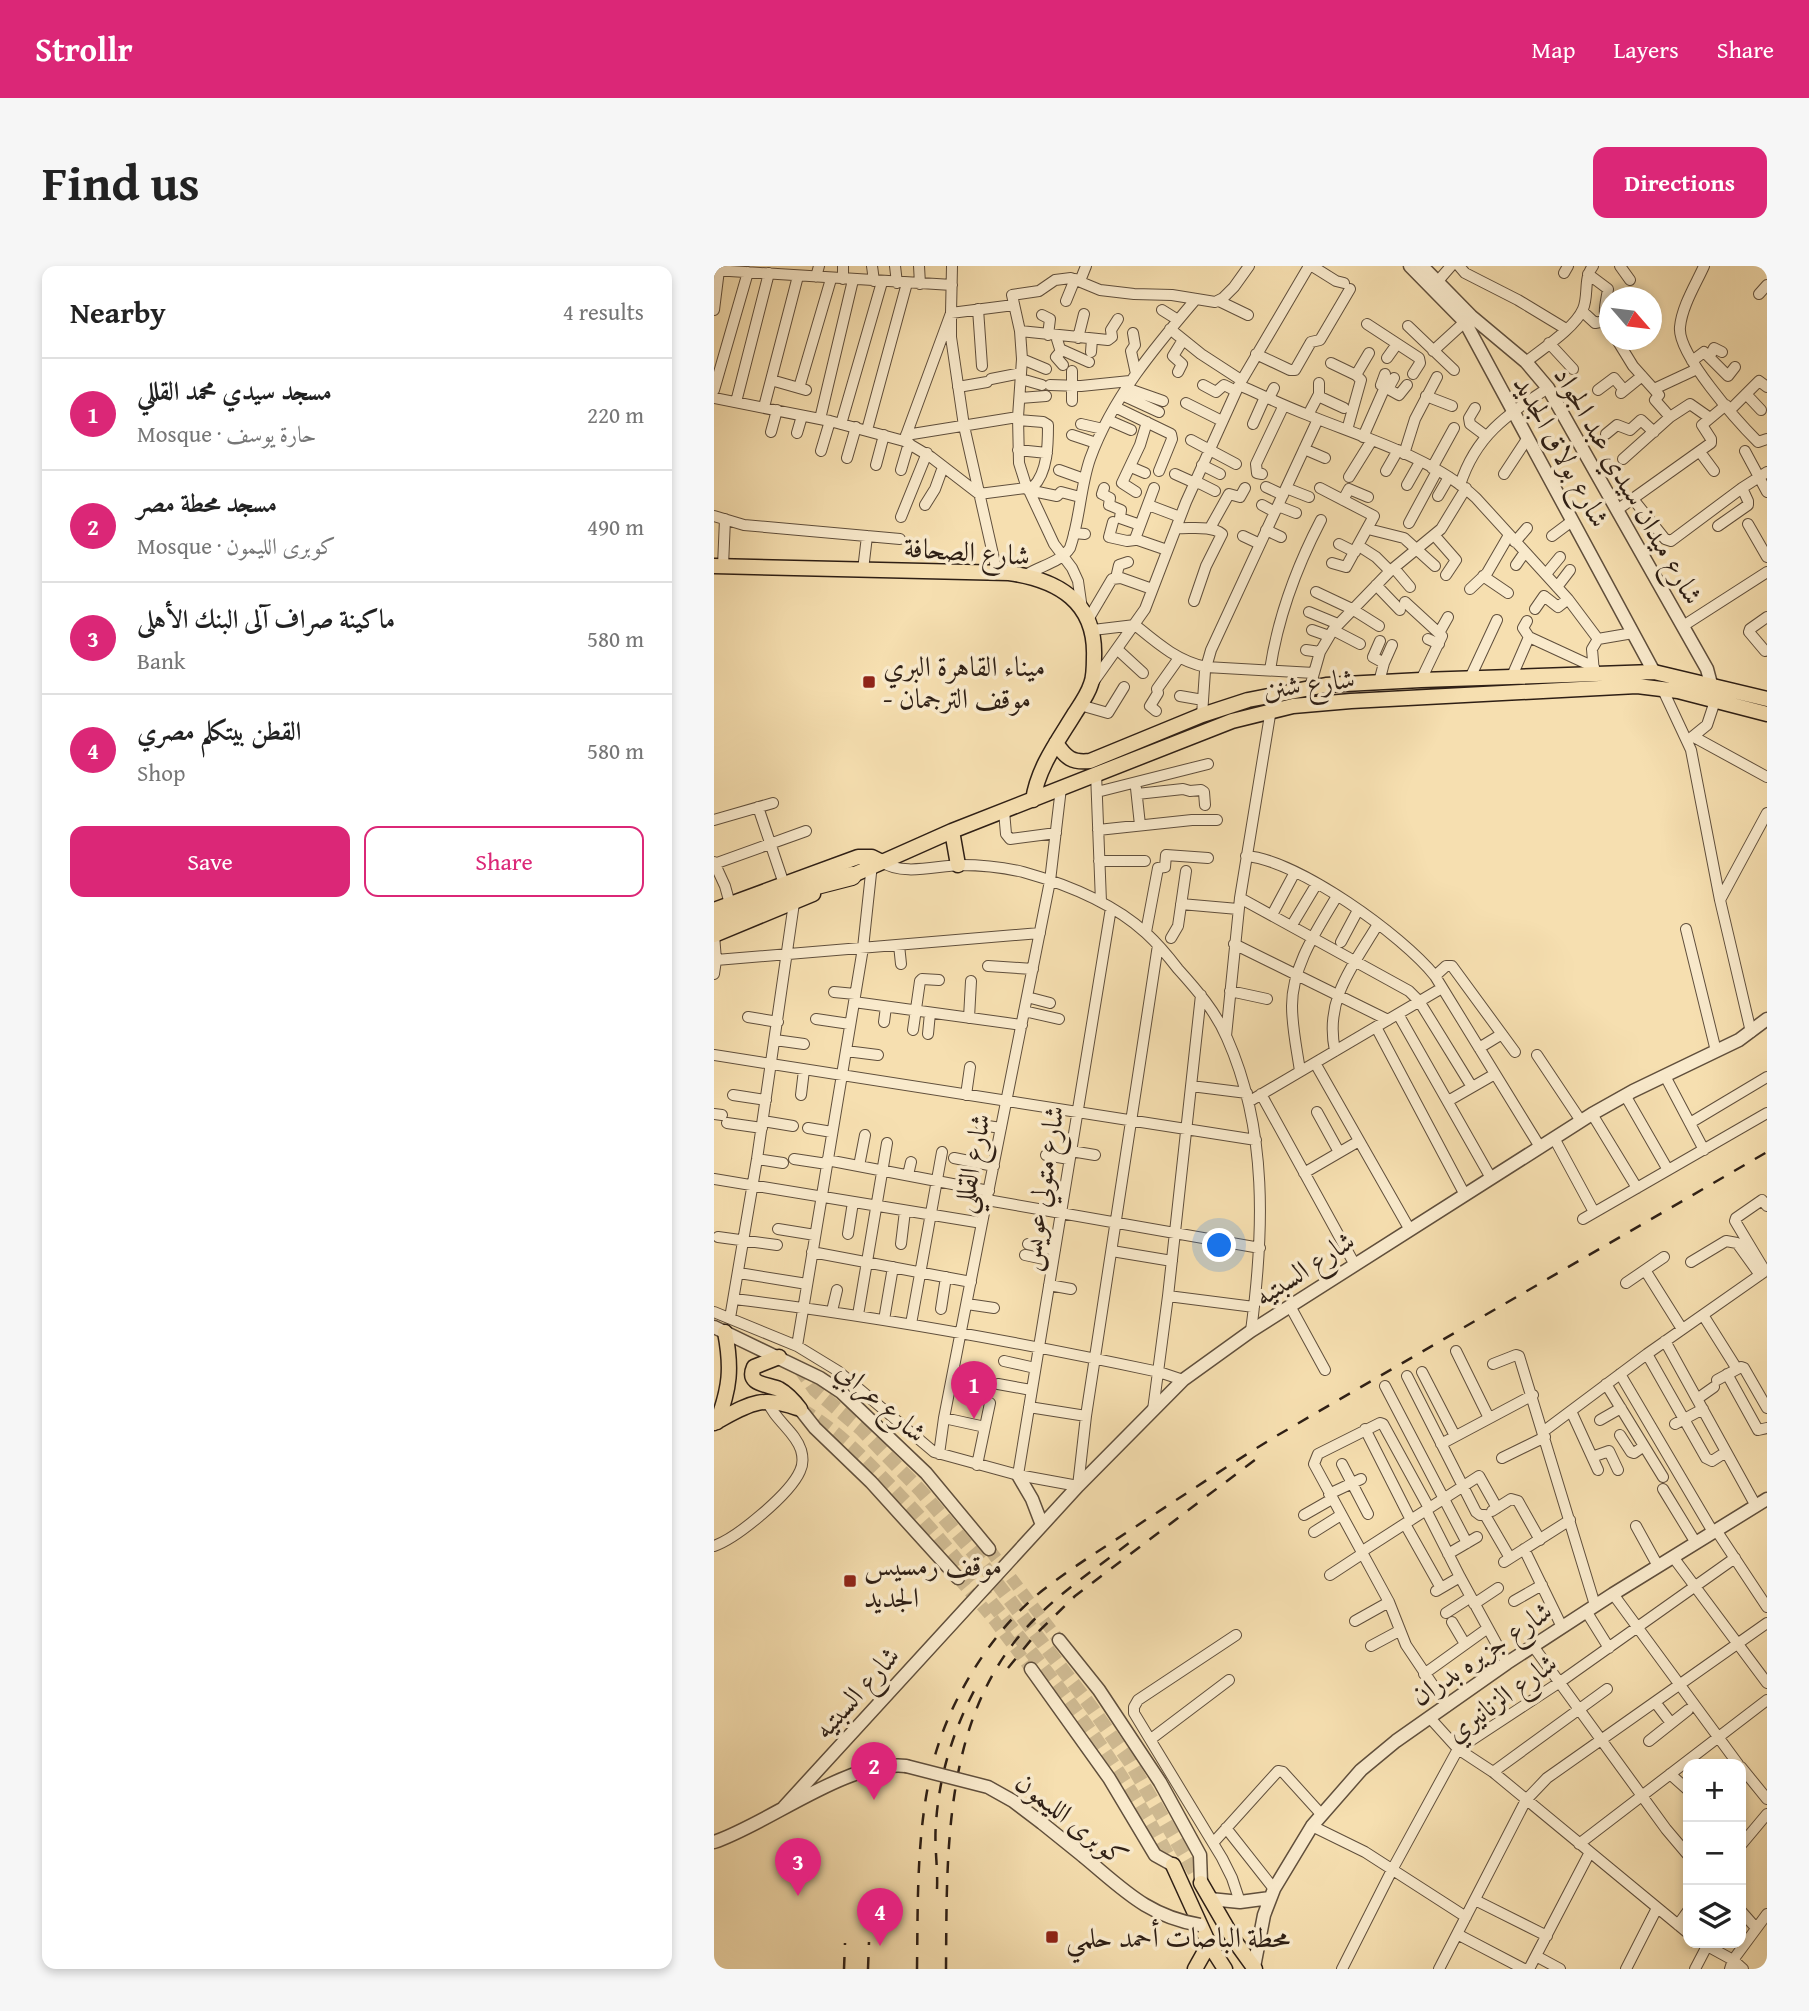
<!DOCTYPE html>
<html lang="en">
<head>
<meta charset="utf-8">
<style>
  :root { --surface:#fff; --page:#f6f6f6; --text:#222; --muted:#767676; --line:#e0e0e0; --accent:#db2777 }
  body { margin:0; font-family:"Gentium Book Plus",Amiri,serif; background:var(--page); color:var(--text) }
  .controls { position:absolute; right:21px; bottom:21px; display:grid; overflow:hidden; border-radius:14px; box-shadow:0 4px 10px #0003 }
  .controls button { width:63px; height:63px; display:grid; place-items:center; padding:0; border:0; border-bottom:2px solid var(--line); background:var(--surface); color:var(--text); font:35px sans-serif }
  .compass { position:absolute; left:885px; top:21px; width:63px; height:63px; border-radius:50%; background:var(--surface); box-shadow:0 4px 10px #0003; rotate:118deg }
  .you { position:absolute; left:506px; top:980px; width:24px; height:24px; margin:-18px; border:5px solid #fff; border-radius:50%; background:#1a73e8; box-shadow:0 0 0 10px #1a73e833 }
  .badge { display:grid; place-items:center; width:46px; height:46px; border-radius:50%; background:var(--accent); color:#fff; font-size:23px; font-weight:700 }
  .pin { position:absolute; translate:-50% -58px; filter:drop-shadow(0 2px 4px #0008) }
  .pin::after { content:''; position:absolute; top:37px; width:24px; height:21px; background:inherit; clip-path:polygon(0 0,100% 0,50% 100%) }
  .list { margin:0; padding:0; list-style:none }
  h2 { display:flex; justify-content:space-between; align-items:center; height:91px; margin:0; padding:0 28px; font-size:30px }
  h2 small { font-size:23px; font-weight:400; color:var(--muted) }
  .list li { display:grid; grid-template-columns:46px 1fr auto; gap:21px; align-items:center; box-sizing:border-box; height:112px; padding:0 28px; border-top:2px solid var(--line) }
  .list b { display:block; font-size:26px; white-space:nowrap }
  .list p { margin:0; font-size:23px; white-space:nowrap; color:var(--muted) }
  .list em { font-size:23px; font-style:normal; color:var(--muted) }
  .actions { display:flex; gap:14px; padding:21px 28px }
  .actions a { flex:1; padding:16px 0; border:2px solid var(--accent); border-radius:14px; text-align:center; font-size:24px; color:var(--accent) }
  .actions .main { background:var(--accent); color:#fff }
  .icon { flex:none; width:38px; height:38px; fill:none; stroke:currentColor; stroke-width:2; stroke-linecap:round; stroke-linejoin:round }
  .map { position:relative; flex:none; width:1053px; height:1703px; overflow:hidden; border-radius:14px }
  header { display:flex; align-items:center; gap:42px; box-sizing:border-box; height:98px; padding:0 35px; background:var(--accent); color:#fff }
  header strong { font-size:33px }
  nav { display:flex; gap:38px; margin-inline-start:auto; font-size:24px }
  .intro { display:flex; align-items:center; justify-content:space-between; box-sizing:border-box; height:168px; padding:0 42px }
  h1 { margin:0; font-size:49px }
  .button { padding:18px 32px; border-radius:14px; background:var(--accent); color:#fff; font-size:24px; font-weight:700 }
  main { display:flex; gap:42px; padding:0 42px }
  aside { flex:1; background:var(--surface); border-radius:14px; box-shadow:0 4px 10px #0003 }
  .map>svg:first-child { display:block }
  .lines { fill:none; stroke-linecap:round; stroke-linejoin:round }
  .tertiary-tunnel { stroke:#ceb991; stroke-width:12; stroke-dasharray:12 6; stroke-linecap:butt }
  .primary-tunnel { stroke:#ceb991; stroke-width:14; stroke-dasharray:14 7; stroke-linecap:butt }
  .minor-casing { stroke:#604f3c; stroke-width:12 }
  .tertiary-casing { stroke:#604f3c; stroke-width:15 }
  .primary-casing { stroke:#2e1f15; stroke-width:17 }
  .motorway-casing { stroke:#2e1f15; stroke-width:20 }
  .minor { stroke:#f9eacc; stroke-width:10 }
  .tertiary { stroke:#f9eacc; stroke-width:12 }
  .primary { stroke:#f6dfb0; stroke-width:14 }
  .motorway { stroke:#f6dfb0; stroke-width:18 }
  .rail { stroke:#2e1f15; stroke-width:2.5; stroke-dasharray:12 12; stroke-linecap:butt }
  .tertiary-bridge-casing { stroke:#604f3c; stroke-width:15; stroke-linecap:butt }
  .tertiary-bridge { stroke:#f9eacc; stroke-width:12 }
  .poi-dot { fill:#8f2418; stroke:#f9eacc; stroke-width:2.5 }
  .labels { text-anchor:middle; stroke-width:7; stroke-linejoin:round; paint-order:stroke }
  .street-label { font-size:28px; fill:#2e1f15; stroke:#f9eacc }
  .poi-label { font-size:28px; fill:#2e1f15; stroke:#f9eacc; text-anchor:start }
</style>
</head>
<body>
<header>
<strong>Strollr</strong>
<nav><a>Map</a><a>Layers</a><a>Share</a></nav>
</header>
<div class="intro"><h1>Find us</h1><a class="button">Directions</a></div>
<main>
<aside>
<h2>Nearby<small>4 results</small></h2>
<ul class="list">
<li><span class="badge">1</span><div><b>مسجد سيدي محمد القللي</b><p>Mosque · حارة يوسف</p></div><em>220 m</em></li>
<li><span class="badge">2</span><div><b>مسجد محطة مصر</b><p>Mosque · كوبرى الليمون</p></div><em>490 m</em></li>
<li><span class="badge">3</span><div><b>ماكينة صراف آلى البنك الأهلى</b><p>Bank</p></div><em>580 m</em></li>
<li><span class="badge">4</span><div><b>القطن بيتكلم مصري</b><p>Shop</p></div><em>580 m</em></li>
</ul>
<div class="actions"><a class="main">Save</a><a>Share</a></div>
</aside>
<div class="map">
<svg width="1053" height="1703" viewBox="0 0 1053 1703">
  <rect width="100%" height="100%" fill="#f6dfb0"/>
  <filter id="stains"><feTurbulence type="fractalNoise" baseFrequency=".00286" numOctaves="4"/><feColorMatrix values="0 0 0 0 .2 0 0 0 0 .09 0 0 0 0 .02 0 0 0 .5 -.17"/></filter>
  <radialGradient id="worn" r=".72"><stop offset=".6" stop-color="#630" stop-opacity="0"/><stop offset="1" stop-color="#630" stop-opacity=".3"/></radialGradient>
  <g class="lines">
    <path class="tertiary-tunnel" d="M275 1283 345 1374
      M244 1312 280 1354 317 1403"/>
    <path class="primary-tunnel" d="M85 1101 101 1124 147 1163 207 1225 263 1291 378 1442 416 1496 487 1617
      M86 1143C125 1165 155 1198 186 1230 229 1274 266 1323 305 1371 363 1443 416 1517 459 1599"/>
    <g class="minor-casing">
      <path id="minor" d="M158 0 160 15
        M181 0 183 17
        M205 0 206 18
        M598 0 622 15 630 17
        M745 0 751 7 804 34 852 63
        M906 0 916 14
        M990 0C982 18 968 40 966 61 963 88 1024 156 1044 176L1053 173
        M0 4 238 19
        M850 7 854 0
        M874 8 894 23C892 38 887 48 896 62
        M102 11 105 0
        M129 13V0
        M366 15 372 0
        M724 15 737 0
        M1045 28 1053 19
        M352 35 361 13
        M505 35 534 49
        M264 43 268 100
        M0 44 5 4
        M448 44 464 54
        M868 45 881 57 891 55
        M328 49 336 53 334 69
        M653 58 705 92 706 97 699 108
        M694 60 740 104
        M456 63 487 88 527 114
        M306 65 394 74 398 71 397 64 404 53
        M419 67 421 79 417 85 422 108
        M342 70 346 83 375 96
        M364 72 370 48
        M903 74 919 100 945 129 941 134 956 151
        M835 77 859 103
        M348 84 342 91 349 99
        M719 85 754 53
        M377 86 378 73
        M542 88 576 104H581L597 76 606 74 636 23
        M996 90 1000 82 1008 86
        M673 92 683 78
        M308 93 332 103
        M978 95 990 86 1014 110 1021 101
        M812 96C828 83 861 62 869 43 875 29 869 12 879 0
        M617 97 642 109 647 114 633 164
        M358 105V135
        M464 106 468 98 459 90 469 74
        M671 108 667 119 685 129 693 119
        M642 109 655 87
        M277 113 307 107
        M307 113 328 119
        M57 114 92 124
        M336 119 367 120 416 115
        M489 119 502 126 510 119 522 125
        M525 119C548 129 570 140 594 149 648 171 720 192 762 232L854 333 884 373
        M244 121 273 116
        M85 122 117 13
        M412 122 449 135
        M674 123 680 112
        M940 123 983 103
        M0 124 34 6
        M884 124 900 112 910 124
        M907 127 928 110
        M1032 128 1047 144
        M408 129 445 146
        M604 130 630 142
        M712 130 738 140
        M0 132 116 155 190 175 217 191 265 228 319 221C334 206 334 178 334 159L329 156 304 154
        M306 132 332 130
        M555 132 560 122
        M22 136 55 7
        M472 137 508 155
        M50 141 84 10
        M401 141 457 168 458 173 445 205
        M761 142 755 152 756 158 772 170
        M1016 144 1045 115 1053 121
        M594 149 605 128V117
        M106 153 139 14
        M394 154 417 164
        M127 158 168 16
        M367 158 389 163
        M539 158 551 131
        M153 164 193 17
        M57 166 63 144
        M83 167 88 150
        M892 168 903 159 916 164 927 154 940 166
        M192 169 304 151
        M358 169 382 177
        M649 171 671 121
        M477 174 522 198
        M190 175 237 47 238 0
        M590 183 611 192
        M304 184 333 187
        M107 185 116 155
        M1031 185 1053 226
        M986 186 1000 205
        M690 188 701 153 723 111
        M133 192 142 161
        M909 193 956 151 976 138 996 152
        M162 199 170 169
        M488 199 506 208
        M417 201 431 207
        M718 202 740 162
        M187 204 195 177
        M345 204 370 213
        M672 205 684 184
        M461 208 481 217
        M548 208 543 207 542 198 570 139
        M790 208 813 173
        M635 211 658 174
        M481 215 501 225
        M693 219 706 196
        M746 219C762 169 793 149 834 122
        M552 221 569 229
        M390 222 388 228 396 232 395 239 407 244 406 252 426 259
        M440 222 421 273 453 284
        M572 222 595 231
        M606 222 660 250 632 301 618 297
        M314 224 343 230 347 226 366 231
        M422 226 408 217 426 179 433 156
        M724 230 735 211
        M919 233 951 273 957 275 1028 222 1053 206
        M629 234 635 223 654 231
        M211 239 221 223 229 201
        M548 239 561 246
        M437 240 466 251
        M564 240 582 247
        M903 244 997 177V173L988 159 1012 139
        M0 250 30 259 186 273
        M187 251 213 187
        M399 256 395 271 413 275 421 274
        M695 257 723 205
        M1034 258 1053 291
        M1004 260 1034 239V235L1028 222
        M462 262C476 263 497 259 508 268L492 300 480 335
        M496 262 515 228 526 231 531 222
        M654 263 690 272 721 300
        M552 264 567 271
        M360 267 371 268
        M529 270 546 278
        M721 270 742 294 732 309
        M838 270 858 255
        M801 276 813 262
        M625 278 641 286
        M645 280 662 291 676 305
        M802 299 811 286
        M9 300 11 253
        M680 302 696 321
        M149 304 153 270
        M283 306 250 160 237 71V47L300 39
        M832 308 846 291
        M312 309C326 300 347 296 356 282 366 254 366 222 376 193 398 132 441 81 482 33
        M769 310 794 327
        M402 312 405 299 414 296
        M662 319 686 344
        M843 321 856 304
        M756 323 773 307 795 269
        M602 326 638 343 665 360
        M691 336 728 370 707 414
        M368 343 364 315 358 302 340 278 311 216 305 197 304 151 308 93 306 65 298 29 325 25 341 14 357 12 386 24 420 28 458 29 501 36 509 32 520 21 535 0
        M821 343 830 330 844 341 854 333
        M595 346 624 358
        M375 352 398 313 407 312 438 323
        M421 359C443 377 463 395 492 401L600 407
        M969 360 1053 306
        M379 364 421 359
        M598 364 615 370
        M619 364 646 378
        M725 367 734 351
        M815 371 880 401
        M714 373 725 378
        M666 375 659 391 670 397
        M404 384 429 407
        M592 384 606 386
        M1051 385 1035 366 1036 363 1053 351
        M556 404C564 350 582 302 607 254
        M880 407 878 383 884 373 919 367
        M798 410 815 371 809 362 813 355
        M756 412 783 354
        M380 415 431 343 472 236 525 119 595 0
        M665 416 670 397 678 379
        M596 421 606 386 619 364 676 305 727 263 752 222
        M948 422 977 484 1006 634 1037 766
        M466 430 489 434
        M366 439 394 447 410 421
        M442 445 436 440 444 427 443 423 465 392
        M488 449 491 405 497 384 604 153
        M980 471 1053 511
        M977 472 993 459 1001 435
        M382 507 387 636
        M422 522 426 559
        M383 526 494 498
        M423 528 469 523 476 525 487 524 490 526 491 539
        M44 541 70 618
        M290 545 292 568 296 573 342 567
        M0 554 59 537
        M384 564 478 554H503
        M532 590C584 594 688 669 721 710L826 881
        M385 595H431
        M0 596 11 620 16 638
        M168 596C189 610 221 600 246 599 267 599 288 601 309 606 352 618 399 637 432 667 444 678 454 690 464 703 483 724 502 746 513 772 554 864 550 967 537 1065
        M0 598 92 565
        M526 632 695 725 705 735 758 821
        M1006 634 1053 547
        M467 638 524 643
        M558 649 581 606
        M578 659 602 619
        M972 663 1002 785
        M432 666 444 602 451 601 452 589 494 592
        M457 672 464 660 472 605
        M627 676 644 644
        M520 678 674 754
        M185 679 187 698
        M2 694 326 667
        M274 700 319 703
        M0 708 2 694 0 669
        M721 710 732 700H738L801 786
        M516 725 553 733
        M120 726 141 728
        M313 731 336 737
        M140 736 308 759
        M310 745 345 753
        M684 748 777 912
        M34 751 64 756
        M255 752 257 715
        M102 753 136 758
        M170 756 172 741
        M662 761 751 929
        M199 764 206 715 208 713 225 714
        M214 768 216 747
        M512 770 526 632 557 443
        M61 774 90 778
        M765 782 788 768
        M132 785 164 789
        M621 785C610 733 639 700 664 658
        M0 789 542 874
        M823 789 867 855
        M601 797 696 964
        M586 805C583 784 578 762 578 740 578 700 603 664 623 630
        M951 810 990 884
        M477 820 533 827
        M547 828 641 999
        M19 829 52 834
        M87 829 90 804
        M252 829 256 801
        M911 829 954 904
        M536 835 728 722
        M734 835 781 808
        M603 846 625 886
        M0 848 8 849
        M878 848 923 922
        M49 855 79 860
        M13 857 48 862
        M976 857 1053 811
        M267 859 287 862
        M94 862 118 866
        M840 872 880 946
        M357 885 381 889
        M332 889 355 893
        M240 892 280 900
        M43 893 69 897
        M80 893 113 898
        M113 894 275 925
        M145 900 151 869
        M590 907 645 875
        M194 909 197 896
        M0 913 268 957
        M273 934 546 982
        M869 953 1053 847
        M64 963 101 969
        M134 968 139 936
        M4 971 63 979
        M187 978 191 945
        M314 978 341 984
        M398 985 458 995
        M98 986 257 1016
        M311 989 339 995
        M977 996 1012 975 1023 977 1046 1009
        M931 1004 968 1063
        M1051 1005 1021 955 1022 952 1048 934 1053 940
        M25 1007 93 1018
        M912 1017 950 991
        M335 1019 357 1023
        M454 1030 540 1041
        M20 1033C163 1050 304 1076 445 1106L469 1114
        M253 1038 280 1042
        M576 1040 611 1104
        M227 1043 232 1011
        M118 1045 123 1024
        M0 1046 83 1080 124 1105 220 1186 304 1209 364 1220 372 1150 444 679
        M144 1049 173 877
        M989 1049 1023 1103
        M16 1052 43 893 80 637
        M170 1054 179 1001
        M197 1058 228 886
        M951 1075 1042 1240
        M83 1080 149 682 158 598
        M742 1085 775 1152
        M933 1088 992 1192 998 1195 1012 1186
        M290 1095 321 1102
        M779 1098 802 1089 805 1090 881 1339
        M708 1106 741 1170
        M906 1108 999 1266
        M1013 1108 1044 1164 1053 1162
        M693 1110 762 1246 766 1249H771
        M239 1111 268 1118
        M1003 1114 1027 1101 1030 1102 1053 1142
        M284 1118 317 1124
        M892 1118 949 1211
        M671 1120 753 1277
        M983 1133 1000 1121
        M315 1141 372 1150
        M439 1144 454 1030 487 729
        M857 1145 884 1204
        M230 1152 271 1161
        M886 1154 907 1142
        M961 1158 989 1143
        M651 1163 697 1254
        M830 1165 933 1088 1053 1004
        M906 1169 917 1186 920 1187 930 1180
        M727 1178 819 1129
        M225 1188 230 1152 268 957 336 615 347 522
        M878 1191 895 1185 904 1204
        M788 1192 831 1171
        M628 1198 654 1248
        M263 1199 276 1137
        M304 1209 397 642
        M949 1223 982 1277
        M615 1228 647 1213
        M715 1242 669 1158 666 1157 604 1188 600 1198 675 1336 692 1379 733 1440
        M712 1244 746 1311 793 1397
        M778 1245 797 1233 804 1235 826 1274
        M590 1249 618 1233
        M771 1249 796 1292
        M691 1258 727 1322
        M922 1260 944 1300
        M1002 1264 1053 1341
        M600 1266 627 1249
        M0 1280C23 1272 76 1228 86 1205 89 1199 89 1191 87 1184 81 1165 60 1154 53 1134
        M810 1283 848 1361
        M647 1286 765 1210 783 1242
        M734 1288 763 1271
        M959 1291 1053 1417
        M790 1296 856 1254
        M616 1309 648 1288
        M722 1325 746 1311
        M899 1328 1024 1498
        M800 1335 828 1319
        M760 1338 784 1322
        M872 1345 895 1382
        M732 1347 757 1331
        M641 1355 675 1336
        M738 1356 751 1378
        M522 1369 424 1434 420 1441V1447L508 1592 518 1612 526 1636
        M657 1380 685 1365
        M819 1380 952 1563 974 1589
        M710 1408 774 1362
        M941 1436 957 1457
        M716 1452 744 1483 779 1506 974 1667
        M437 1473 515 1414
        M935 1475 974 1444
        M1027 1501 1053 1533
        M779 1506 893 1423
        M956 1508 974 1524
        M598 1560 651 1586 752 1651
        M512 1562 560 1623
        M499 1577 564 1505 569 1506 607 1548
        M865 1578 1053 1434
        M1027 1579 1053 1548
        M761 1634 833 1670
        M1027 1645 1042 1662
        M964 1659 974 1645
        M743 1668 810 1703
        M988 1677 1019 1694 1029 1703
        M822 1690 846 1703
        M628 1703 678 1604 744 1483 846 1416 1021 1292
        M725 1703 812 1534 833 1512 1053 1357
        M815 1703 876 1586
        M912 1703 943 1642
        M981 1703 993 1680
        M1016 1703 1019 1694 1053 1648"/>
    </g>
    <g class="tertiary-casing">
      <path id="tertiary" d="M696 0 751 56 940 406
        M708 0 757 50 812 96 834 122 993 403 1000 429
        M0 1061 106 1112 127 1126 212 1207 275 1283
        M86 1143 101 1162 157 1216 244 1312
        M304 1209 318 1233 328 1259
        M345 1374 385 1424 446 1516 486 1589 487 1617
        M317 1403 395 1512 441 1589 459 1599
        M70 1541 364 1220 469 1114 537 1065 878 848 919 825 1025 774 1053 753
        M328 1557 369 1590
        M0 1576C56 1557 133 1494 192 1500
        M496 1633 526 1636 556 1632
        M540 1701 550 1649 560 1623 598 1560 647 1504 682 1475 793 1397 899 1328 1053 1233"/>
    </g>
    <g class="primary-casing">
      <path id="primary" d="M0 300 295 307C344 314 382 336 380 391 380 400 380 411 377 418 374 428 367 438 361 447 344 475 324 501 319 534
        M342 477C352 492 358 497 376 495L488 449 534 434 612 419 707 414 940 406 1053 433
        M238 565 244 599
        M130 613 238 565 518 455 579 440 637 435 923 420 964 425 1053 448
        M0 644 144 591H158L168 596
        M0 669 99 628
        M65 1091 40 1101C32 1119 53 1118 65 1123 74 1128 80 1135 86 1143
        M3 1156C16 1122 18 1102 11 1066
        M0 1157C32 1140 46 1128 83 1142
        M459 1599 495 1678 511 1703
        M487 1617 520 1674 541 1703
        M481 1703 495 1678"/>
    </g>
    <g class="motorway-casing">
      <path id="motorway" d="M0 656 103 619 138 610"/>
    </g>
    <use href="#minor" class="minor"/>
    <use href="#tertiary" class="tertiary"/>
    <use href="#primary" class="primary"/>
    <use href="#motorway" class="motorway"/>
    <path class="rail" d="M294 1402 321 1369 361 1330 542 1193
      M223 1623C224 1601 220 1579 222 1557 225 1510 239 1465 261 1423
      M130 1703 131 1677
      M154 1703 155 1676
      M203 1703C204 1631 202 1556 222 1486 240 1426 280 1363 329 1324 361 1299 396 1278 430 1255 475 1226 519 1196 564 1169L1053 886
      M232 1703C233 1593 229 1465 302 1374 333 1335 376 1307 415 1277"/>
    <g class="tertiary-bridge-casing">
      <path id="tertiary-bridge" d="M192 1500 274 1521 299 1535 328 1557
        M369 1590C409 1623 433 1650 486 1659"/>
    </g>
    <use href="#tertiary-bridge" class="tertiary-bridge"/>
  </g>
  <g class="poi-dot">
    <rect x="148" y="409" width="14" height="14" rx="3.5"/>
    <rect x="129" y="1308" width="14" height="14" rx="3.5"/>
    <rect x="331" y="1664" width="14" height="14" rx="3.5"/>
  </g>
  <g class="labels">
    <g class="street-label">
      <text transform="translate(848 185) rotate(61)" y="10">شارع بولاق الجديد</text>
      <text transform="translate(915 219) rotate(60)" y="10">شارع ميدان سيدي عبد الجواد</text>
      <text transform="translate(253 285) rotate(4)" y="10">شارع الصحافة</text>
      <text transform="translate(595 417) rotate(-7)" y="10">شارع شنن</text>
      <text transform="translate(257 897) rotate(-79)" y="10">شارع القللي</text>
      <text transform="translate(327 922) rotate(-81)" y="10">شارع متولي عويس</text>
      <text transform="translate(590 1002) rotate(-33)" y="10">شارع السبتيه</text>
      <text transform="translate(168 1135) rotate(41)" y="10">شارع عرابي</text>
      <text transform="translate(767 1387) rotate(-34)" y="10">شارع جزيره بدران</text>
      <text transform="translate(142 1426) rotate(-48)" y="10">شارع السبتيه</text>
      <text transform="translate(787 1431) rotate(-36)" y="10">شارع الزنانيري</text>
      <text transform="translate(358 1553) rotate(38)" y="10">كوبرى الليمون</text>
    </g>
    <g class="poi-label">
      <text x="169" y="410">ميناء القاهرة البري<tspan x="169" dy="32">- موقف الترجمان</tspan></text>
      <text x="150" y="1309">موقف رمسيس<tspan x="150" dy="32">الجديد</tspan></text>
      <text x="352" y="1681">محطة الباصات أحمد حلمي</text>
    </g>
  </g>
  <rect width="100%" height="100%" filter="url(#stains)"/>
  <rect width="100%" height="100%" fill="url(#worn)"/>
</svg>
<div class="controls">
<button>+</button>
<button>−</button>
<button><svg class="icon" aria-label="layers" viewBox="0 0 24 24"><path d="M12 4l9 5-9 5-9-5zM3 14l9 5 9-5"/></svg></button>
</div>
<svg class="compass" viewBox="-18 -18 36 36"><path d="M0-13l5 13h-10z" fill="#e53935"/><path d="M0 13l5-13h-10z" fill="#767676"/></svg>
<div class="you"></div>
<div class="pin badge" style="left:260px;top:1153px">1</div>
<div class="pin badge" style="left:160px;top:1534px">2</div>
<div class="pin badge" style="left:84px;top:1630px">3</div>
<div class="pin badge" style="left:166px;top:1680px">4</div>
</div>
</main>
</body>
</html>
